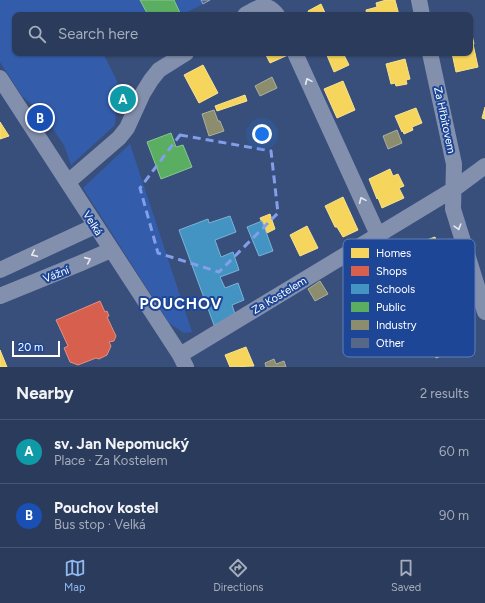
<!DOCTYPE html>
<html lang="en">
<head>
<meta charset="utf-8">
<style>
  :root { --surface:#2b3b5c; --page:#334262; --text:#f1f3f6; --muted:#a6adbb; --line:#475572; --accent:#90b9f0 }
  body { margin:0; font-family:Figtree,sans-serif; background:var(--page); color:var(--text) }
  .scale { position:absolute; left:12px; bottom:10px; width:48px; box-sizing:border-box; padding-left:4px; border:2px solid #fff; border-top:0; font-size:11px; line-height:14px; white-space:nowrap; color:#fff; -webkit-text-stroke:3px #1e4696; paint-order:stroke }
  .you { position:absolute; left:262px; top:134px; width:14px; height:14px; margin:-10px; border:3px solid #fff; border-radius:50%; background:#1a73e8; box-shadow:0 0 0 6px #1a73e833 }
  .badge { display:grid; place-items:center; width:26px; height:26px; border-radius:50%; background:var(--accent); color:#fff; font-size:13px; font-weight:700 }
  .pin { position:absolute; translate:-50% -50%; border:2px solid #fff; box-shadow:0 1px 4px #0006 }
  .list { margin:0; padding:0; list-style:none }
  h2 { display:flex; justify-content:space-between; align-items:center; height:52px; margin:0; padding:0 16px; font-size:17px }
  h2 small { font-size:13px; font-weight:400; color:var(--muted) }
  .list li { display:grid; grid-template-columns:26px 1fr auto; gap:12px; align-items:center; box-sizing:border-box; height:64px; padding:0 16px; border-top:1px solid var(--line) }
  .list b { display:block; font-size:15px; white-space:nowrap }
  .list p { margin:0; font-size:13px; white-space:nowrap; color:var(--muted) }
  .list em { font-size:13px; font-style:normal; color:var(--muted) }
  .icon { flex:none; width:22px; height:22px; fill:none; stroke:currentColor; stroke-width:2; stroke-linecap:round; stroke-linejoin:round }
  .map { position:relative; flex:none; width:485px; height:367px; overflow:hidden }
  .search { position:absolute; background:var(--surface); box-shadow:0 1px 3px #0004; left:12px; right:12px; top:12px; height:44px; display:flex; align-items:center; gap:10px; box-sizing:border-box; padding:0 14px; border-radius:8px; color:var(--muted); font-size:15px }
  .sheet { height:180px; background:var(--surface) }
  nav { display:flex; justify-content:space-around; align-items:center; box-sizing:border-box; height:56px; border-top:1px solid var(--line); background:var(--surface); font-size:11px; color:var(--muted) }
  nav a { display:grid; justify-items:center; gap:2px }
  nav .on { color:var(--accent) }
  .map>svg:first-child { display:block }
  .green { fill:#335dab }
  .homes { fill:#f6d55c; stroke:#f9e28d }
  .shops { fill:#d6604d; stroke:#e29082 }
  .schools { fill:#4393c3; stroke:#7bb3d5 }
  .public { fill:#5aae61; stroke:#8cc690 }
  .industry { fill:#8c8c6e; stroke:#aeae9a }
  .building { fill:#56678a; stroke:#96a3bb }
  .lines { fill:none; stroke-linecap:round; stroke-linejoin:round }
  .minor { stroke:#8390ad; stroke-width:16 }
  .oneway { stroke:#e6e9ef }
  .marked { fill:none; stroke:#839eea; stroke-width:3; stroke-dasharray:8 5; stroke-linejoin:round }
  .labels { text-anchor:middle; stroke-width:4; stroke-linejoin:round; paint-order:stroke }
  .street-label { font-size:11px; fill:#fff; stroke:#1e4696 }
  .district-label { font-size:15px; font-weight:bold; letter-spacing:1px; fill:#fff; stroke:#1e4696 }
  .key { fill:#1e4696; stroke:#627eb6; stroke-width:1 }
  .key-label { font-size:11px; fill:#fff }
</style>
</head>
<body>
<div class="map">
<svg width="485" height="367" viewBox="0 0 485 367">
  <rect width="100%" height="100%" fill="#394f7b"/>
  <path class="green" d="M0 0H140L148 15H15V53H103L117 81 115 125 71 165 64 145 42 113 22 96 0 62Z
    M174 0H211L181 15Z
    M130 144 192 332 184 333 169 323 83 188Z"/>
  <path class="homes" d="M386 0H395L399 15H367L366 10 377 7 376 3Z
    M321 4 326 15H310L308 11Z
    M470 26 474 44 470 45Z
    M473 44 478 67 456 72 452 53H470V45Z
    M265 53H287L288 55 270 63Z
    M326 53H343L349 65 334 72Z
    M405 59 410 79 406 80 407 84 396 86 395 83 391 84 386 64Z
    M203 65 218 93 199 103 184 75Z
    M343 81 355 110 337 118 324 89Z
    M245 95 247 101 217 111 215 106Z
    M485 107V119L482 118Z
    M416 108 422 123 412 127 413 130 404 134 403 131 402 132 395 116Z
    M0 122 9 136 0 139Z
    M390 169 393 176 398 174 404 186 399 188 404 198 382 208 378 198 377 199 369 179Z
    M343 197 358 230 343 237 337 227H335L325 206Z
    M270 214 275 229 267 233 260 218Z
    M307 226 318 248 300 256 290 235Z
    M435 237 447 271 435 275 432 267 425 269 422 261 428 259 421 242Z
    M468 326 474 343 436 358 429 341Z
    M246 347 254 366 230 367 225 355Z
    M0 350 7 367H0Z"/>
  <path class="shops" d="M100 301 105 312 107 311 109 316 107 317 116 336 114 341 109 342 111 346 107 355 99 359 96 358 78 365 70 362 64 348 68 346 56 320Z"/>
  <path class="schools" d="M230 216 236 232 215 240 221 257 233 252 239 270 220 277 225 288 238 283 244 300 232 305 236 317 214 325 179 230 208 219 209 223Z
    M262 221 273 251 259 256 247 227Z"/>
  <path class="public" d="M140 0H174L181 15H148Z
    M171 133 176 147 183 145 192 167 161 179 147 142Z"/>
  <path class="industry" d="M272 77 277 88 260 96 255 86Z
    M214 110 218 121H220L224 131 209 136 202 114Z
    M397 130 402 143 388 149 383 136Z
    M320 281 328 294 315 301 308 289Z
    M274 359 276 364 284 361 286 367H266L265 363Z"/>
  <path class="building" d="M201 0H210L203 4Z"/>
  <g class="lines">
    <path class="minor" d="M419 0 422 15
      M245 15C258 7 266 1 277 15
      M295 53 378 235
      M430 53 454 164 453 209 485 312
      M0 78 180 355 186 367
      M68 182 119 138 127 128 143 93 151 80 159 70 186 53
      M0 270 95 226
      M0 296 81 263 111 250
      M180 355 454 189 485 166"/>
  </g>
  <defs><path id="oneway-chevron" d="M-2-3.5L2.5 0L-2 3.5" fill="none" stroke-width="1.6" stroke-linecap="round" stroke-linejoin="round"/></defs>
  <g class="oneway">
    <use href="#oneway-chevron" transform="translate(308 81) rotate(-114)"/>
    <use href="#oneway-chevron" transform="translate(362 200) rotate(-114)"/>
    <use href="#oneway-chevron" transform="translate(458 227) rotate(73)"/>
    <use href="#oneway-chevron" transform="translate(34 254) rotate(155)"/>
    <use href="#oneway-chevron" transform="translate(88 260) rotate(-24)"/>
  </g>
  <path class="marked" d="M180 135 271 151 278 213 219 272 158 253 140 188Z"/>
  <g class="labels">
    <g class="street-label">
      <text transform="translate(445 120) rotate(78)" y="4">Za Hřbitovem</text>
      <text transform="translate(93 223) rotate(57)" y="4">Velká</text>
      <text transform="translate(56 274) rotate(-22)" y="4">Vážní</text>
      <text transform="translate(279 295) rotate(-31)" y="4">Za Kostelem</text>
    </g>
    <g class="district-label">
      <text x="181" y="309">POUCHOV</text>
    </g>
  </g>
  <rect x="343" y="239" width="132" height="118" rx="6" class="key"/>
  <rect x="351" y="248" width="18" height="10" fill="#f6d55c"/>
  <rect x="351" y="266" width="18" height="10" fill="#d6604d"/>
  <rect x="351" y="284" width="18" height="10" fill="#4393c3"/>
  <rect x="351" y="302" width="18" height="10" fill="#5aae61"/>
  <rect x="351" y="320" width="18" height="10" fill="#8c8c6e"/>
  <rect x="351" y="338" width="18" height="10" fill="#56678a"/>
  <g class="key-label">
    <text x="376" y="257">Homes</text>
    <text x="376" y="275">Shops</text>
    <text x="376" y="293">Schools</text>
    <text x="376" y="311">Public</text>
    <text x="376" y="329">Industry</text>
    <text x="376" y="347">Other</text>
  </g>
</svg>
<div class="scale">20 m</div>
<div class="you"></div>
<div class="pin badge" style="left:123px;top:99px;background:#0f9aa8">A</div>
<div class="pin badge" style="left:40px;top:118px;background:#1a4fb4">B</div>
<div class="search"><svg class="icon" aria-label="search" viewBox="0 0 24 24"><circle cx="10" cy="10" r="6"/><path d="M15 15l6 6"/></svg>Search here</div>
</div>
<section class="sheet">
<h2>Nearby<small>2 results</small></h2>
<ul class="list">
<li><span class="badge" style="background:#0f9aa8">A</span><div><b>sv. Jan Nepomucký</b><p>Place · Za Kostelem</p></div><em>60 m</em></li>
<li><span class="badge" style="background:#1a4fb4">B</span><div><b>Pouchov kostel</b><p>Bus stop · Velká</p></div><em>90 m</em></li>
</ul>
</section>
<nav>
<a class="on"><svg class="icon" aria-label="map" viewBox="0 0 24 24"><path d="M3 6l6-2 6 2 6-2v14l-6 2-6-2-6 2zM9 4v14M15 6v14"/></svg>Map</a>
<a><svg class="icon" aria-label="directions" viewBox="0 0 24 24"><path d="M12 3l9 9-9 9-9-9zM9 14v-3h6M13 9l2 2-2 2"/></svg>Directions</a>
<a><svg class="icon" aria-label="saved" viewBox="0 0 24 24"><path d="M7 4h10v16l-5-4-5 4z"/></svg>Saved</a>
</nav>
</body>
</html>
